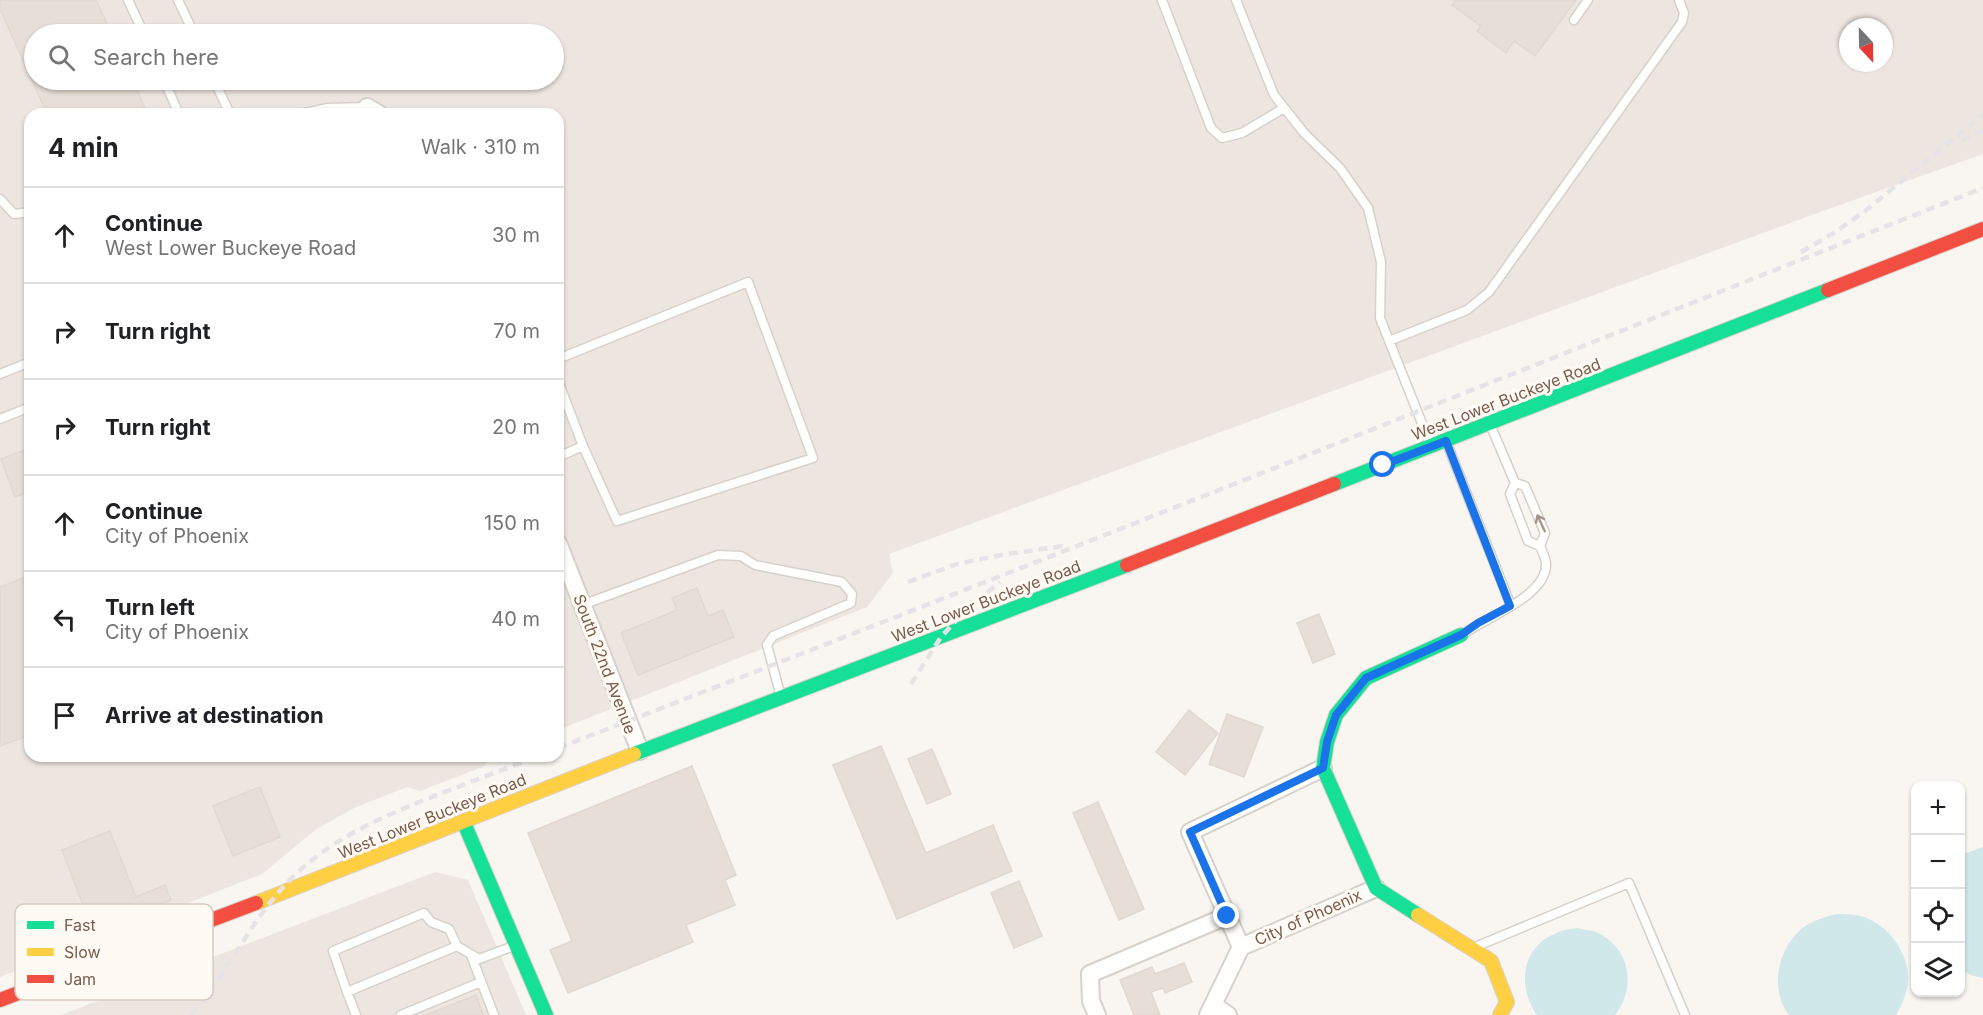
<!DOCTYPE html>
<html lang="en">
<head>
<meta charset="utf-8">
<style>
  :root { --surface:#fff; --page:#f2f2f2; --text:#202124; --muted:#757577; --line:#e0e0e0 }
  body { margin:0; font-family:Inter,sans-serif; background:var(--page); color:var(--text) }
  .controls { position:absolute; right:18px; bottom:18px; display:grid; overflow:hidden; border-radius:12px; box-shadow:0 2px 4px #0004 }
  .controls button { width:54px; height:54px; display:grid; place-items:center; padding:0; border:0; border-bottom:2px solid var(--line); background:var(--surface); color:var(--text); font:30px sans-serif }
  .compass { position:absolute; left:1839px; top:18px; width:54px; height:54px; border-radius:50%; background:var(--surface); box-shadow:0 2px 4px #0004; rotate:158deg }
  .stop { position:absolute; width:18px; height:18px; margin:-14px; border:4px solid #1a73e8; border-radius:50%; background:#fff }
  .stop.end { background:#1a73e8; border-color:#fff; box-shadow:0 2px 6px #0008 }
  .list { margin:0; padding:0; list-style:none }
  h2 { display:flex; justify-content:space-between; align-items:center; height:78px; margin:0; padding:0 24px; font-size:26px }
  h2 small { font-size:20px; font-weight:400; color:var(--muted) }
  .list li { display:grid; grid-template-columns:39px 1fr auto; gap:18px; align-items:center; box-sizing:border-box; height:96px; padding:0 24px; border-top:2px solid var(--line) }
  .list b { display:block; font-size:22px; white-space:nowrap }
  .list p { margin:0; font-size:20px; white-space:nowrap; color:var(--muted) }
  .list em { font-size:20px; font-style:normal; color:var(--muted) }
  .icon { flex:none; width:33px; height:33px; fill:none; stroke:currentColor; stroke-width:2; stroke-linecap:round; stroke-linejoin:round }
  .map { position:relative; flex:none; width:1983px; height:1015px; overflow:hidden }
  .search { position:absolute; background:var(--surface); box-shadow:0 2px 4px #0004; left:24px; top:24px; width:540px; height:66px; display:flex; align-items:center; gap:15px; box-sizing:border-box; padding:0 21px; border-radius:33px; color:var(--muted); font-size:22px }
  .panel { position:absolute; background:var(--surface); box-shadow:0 2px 4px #0004; left:24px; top:108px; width:540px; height:654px; border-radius:18px }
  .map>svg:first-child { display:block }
  .industrial { fill:#ede5e0; fill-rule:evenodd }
  .water { fill:#d0e8ea }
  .building { fill:#e6ded7; stroke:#e2d8d2; stroke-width:1.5 }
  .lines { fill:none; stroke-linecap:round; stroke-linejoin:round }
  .lane-casing { stroke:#d7d1cb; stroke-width:11 }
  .street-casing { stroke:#d7d1cb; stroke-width:20 }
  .fast-casing { stroke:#d9d2cb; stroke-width:16 }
  .slow-casing { stroke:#d9d2cb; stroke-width:16 }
  .jam-casing { stroke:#d9d2cb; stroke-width:16 }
  .lane { stroke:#fefefd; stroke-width:8 }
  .street { stroke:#fefefd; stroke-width:16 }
  .fast { stroke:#16e098; stroke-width:14 }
  .slow { stroke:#ffcf43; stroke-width:14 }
  .jam { stroke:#f24e42; stroke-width:14 }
  .rail { stroke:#e6e3e7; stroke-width:4.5; stroke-dasharray:9 6; stroke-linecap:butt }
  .oneway { stroke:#a8958b }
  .route { stroke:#1a73e8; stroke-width:8 }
  .labels { text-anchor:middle; stroke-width:6; stroke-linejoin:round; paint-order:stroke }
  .street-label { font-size:16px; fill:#7a5c4d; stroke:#fffaf3 }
  .key { fill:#fffaf3; stroke:#d7cbc1; stroke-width:1.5 }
  .key-label { font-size:16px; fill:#7a5c4d }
</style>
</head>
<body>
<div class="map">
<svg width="1983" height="1015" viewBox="0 0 1983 1015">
  <rect width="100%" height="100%" fill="#f9f5f0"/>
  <path class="industrial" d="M0 0H1983V154L1809 216 889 554 893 573 867 607 558 730V114H30V756H493L487 758 485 766 420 791 407 787 354 808 315 830 262 874 0 977ZM1848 27H1884V63H1848ZM34 34H554V80H34Z
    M435 872 468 880 526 1015H61Z"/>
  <path class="water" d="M1983 847V978L1970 975 1961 969 1960 857 1966 853Z
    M1836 914C1842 914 1849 914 1855 915 1883 919 1906 947 1908 975 1909 989 1903 1003 1896 1015H1789C1770 991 1777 953 1798 932 1808 922 1822 918 1836 914Z
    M1578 928C1584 930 1591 930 1596 932 1630 947 1637 987 1615 1015H1537C1516 985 1522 945 1559 932 1565 929 1572 929 1578 928Z"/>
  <path class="building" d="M0 0H96L112 34H34V80H132L148 114H47L0 9Z
    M1455 0H1576L1535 56 1514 41 1506 53 1477 31 1481 26 1452 5Z
    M30 448V492L15 497 1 459Z
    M30 575V735L0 746V587Z
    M697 588 708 616 723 610 734 637 638 675 621 633 677 610 672 598Z
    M1319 614 1335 654 1313 663 1297 623Z
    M1189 710 1218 733 1185 775 1156 752Z
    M1227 714 1263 727 1244 777 1209 764Z
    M881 746 926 853 993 825 1012 871 897 919 833 765Z
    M932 749 951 794 927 804 908 759Z
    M692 766 736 875 725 880 735 905 686 925 693 942 568 993 550 950 572 941 528 833Z
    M260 787 280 837 233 856 213 806Z
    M1098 802 1144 909 1119 920 1073 813Z
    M110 831 136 897 165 885 171 900 93 931 62 850Z
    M1019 881 1042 936 1014 948 991 893Z
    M1184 963 1192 982 1165 993 1163 988 1151 992 1160 1015H1134L1120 980 1152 967 1155 974Z
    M476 995 483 1015H426Z"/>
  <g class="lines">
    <g class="lane-casing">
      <path id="lane" d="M128 0 144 34
        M178 0 194 34
        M1162 0 1211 128 1222 138 1242 133 1284 108
        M1236 0 1274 95 1305 134 1340 168 1368 208 1381 262 1380 318 1431 446
        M1574 20 1588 0
        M164 80 179 114
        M214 80 230 114
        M300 114 328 108 367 107
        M0 199 14 214 30 212
        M1389 341 1467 310 1489 292 1682 22 1684 13 1679 0
        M558 359 748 282 813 458 617 521 583 446 558 381
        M0 374 30 362
        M0 419 30 407
        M1490 424 1515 483 1525 486 1545 533 1540 546 1528 541 1510 494 1515 483
        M1446 441 1511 606
        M558 457 583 446
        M582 605 718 555 741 556 755 565 842 582 852 594 851 603 773 636 767 645 781 697
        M1463 634C1485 618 1547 596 1546 564 1546 559 1542 551 1540 546
        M1475 947 1629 883 1685 1015
        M471 955 494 1015
        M347 992 333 951 424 913 431 922 449 929 457 946
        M356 1015 347 992 457 946 479 959 514 946
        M401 1015 481 982"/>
    </g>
    <g class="street-casing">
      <path id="street" d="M367 107 379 114
        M558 543 640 751
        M1241 947 1190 832 1323 768
        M1213 1005 1228 1015
        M1097 1015 1091 1001 1090 974 1227 916
        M1208 1015 1241 947 1376 888"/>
    </g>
    <g class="fast-casing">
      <path id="fast" d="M1334 484 1828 290
        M634 754 1127 565
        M464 823 546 1015
        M1418 915 1376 888 1323 768 1327 742 1336 715 1366 678 1461 635"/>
    </g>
    <g class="slow-casing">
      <path id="slow" d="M256 903 634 754
        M1418 915 1491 961 1507 1002 1500 1015"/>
    </g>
    <g class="jam-casing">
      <path id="jam" d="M1828 290 1983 229
        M1127 565 1334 484
        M0 1000 256 903"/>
    </g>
    <use href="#lane" class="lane"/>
    <use href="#street" class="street"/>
    <use href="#fast" class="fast"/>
    <use href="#slow" class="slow"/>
    <use href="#jam" class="jam"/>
    <path class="rail" d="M1962 141 1983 130
      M1801 252 1834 233 1865 211 1983 115
      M908 582 957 564 1001 555 1063 546
      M911 684 941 637 962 614 1000 582
      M558 748C1034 565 1508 375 1983 188
      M191 1015C228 974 249 922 288 882 328 840 379 818 432 797 467 783 503 770 538 756"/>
  </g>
  <defs><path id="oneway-shaft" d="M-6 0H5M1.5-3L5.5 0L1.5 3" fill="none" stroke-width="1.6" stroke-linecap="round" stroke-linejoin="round" transform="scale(1.5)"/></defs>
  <use class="oneway" href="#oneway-shaft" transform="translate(1541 523) rotate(-115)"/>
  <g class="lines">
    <path class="route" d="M1227 916 1190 832 1323 768 1327 742 1336 715 1366 678 1461 635 1478 623 1510 606 1446 441 1383 465"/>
  </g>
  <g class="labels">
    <g class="street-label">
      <text transform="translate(1506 399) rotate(-21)" y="6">West Lower Buckeye Road</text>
      <text transform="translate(986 601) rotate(-21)" y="6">West Lower Buckeye Road</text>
      <text transform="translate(605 664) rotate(69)" y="6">South 22nd Avenue</text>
      <text transform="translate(432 816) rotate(-22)" y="6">West Lower Buckeye Road</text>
      <text transform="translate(1308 917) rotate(-24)" y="6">City of Phoenix</text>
    </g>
  </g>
  <rect x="15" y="904" width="198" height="96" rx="9" class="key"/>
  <rect x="27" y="921" width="27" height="8" fill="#16e098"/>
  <rect x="27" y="948" width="27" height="8" fill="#ffcf43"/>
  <rect x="27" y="975" width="27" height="8" fill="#f24e42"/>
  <g class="key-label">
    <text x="64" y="931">Fast</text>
    <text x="64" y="958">Slow</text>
    <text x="64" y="985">Jam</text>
  </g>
</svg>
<div class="controls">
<button>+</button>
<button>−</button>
<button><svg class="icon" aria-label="locate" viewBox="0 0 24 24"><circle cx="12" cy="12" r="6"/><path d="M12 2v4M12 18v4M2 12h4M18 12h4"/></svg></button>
<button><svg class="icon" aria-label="layers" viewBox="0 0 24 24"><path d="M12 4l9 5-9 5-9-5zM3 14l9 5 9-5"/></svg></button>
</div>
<svg class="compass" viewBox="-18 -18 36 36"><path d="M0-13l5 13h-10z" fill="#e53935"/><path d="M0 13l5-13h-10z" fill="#757577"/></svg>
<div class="stop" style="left:1383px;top:465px"></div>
<div class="stop end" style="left:1227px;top:916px"></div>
<div class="search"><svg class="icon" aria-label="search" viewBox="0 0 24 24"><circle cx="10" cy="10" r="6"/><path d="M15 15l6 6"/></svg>Search here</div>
<section class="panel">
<h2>4 min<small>Walk · 310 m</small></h2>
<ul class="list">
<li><svg class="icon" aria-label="ahead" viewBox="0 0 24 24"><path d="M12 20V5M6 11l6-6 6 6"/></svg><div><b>Continue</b><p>West Lower Buckeye Road</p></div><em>30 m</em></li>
<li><svg class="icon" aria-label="right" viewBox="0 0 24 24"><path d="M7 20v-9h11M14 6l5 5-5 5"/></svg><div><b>Turn right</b></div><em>70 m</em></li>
<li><svg class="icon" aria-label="right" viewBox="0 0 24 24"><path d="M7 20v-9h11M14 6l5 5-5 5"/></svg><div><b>Turn right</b></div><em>20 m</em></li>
<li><svg class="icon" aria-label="ahead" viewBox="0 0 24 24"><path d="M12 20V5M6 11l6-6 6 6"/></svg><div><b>Continue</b><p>City of Phoenix</p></div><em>150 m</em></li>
<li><svg class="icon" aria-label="left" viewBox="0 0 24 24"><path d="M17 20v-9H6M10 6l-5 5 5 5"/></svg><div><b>Turn left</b><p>City of Phoenix</p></div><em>40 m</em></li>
<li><svg class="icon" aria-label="arrive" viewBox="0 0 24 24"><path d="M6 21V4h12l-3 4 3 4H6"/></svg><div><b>Arrive at destination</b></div></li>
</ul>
</section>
</div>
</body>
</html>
